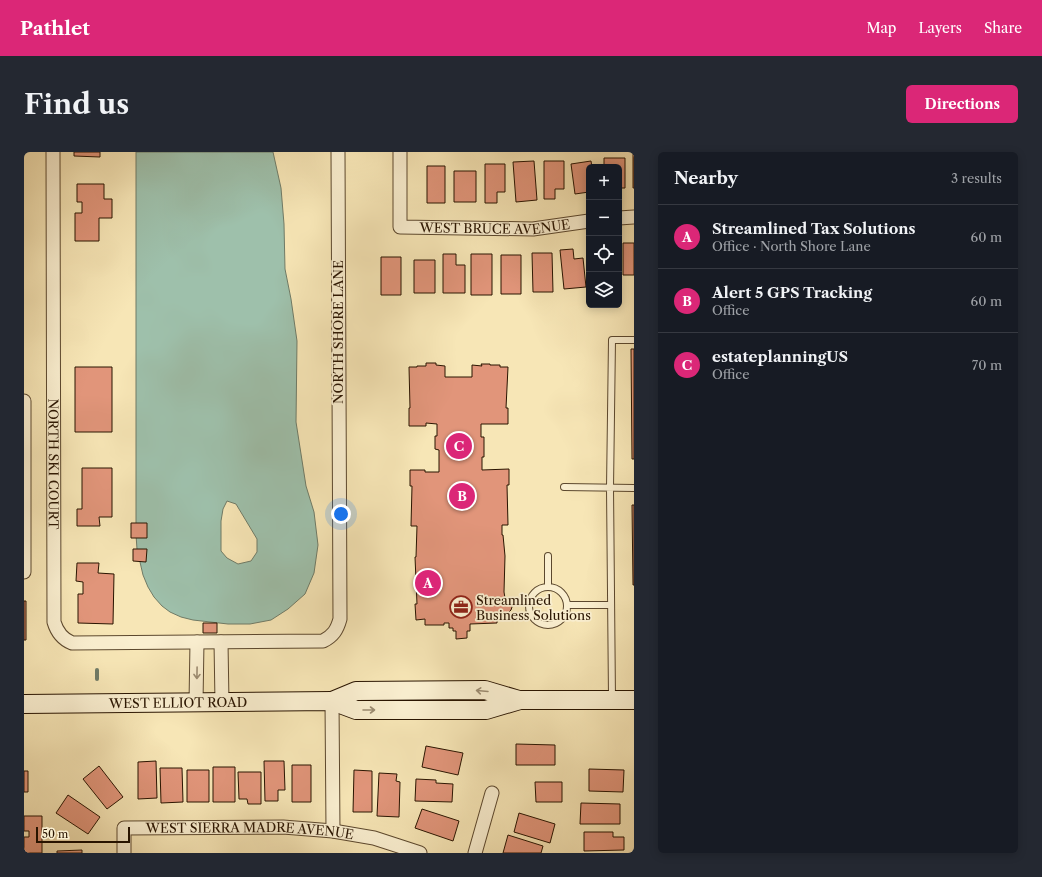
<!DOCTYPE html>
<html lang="en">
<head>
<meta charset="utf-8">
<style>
  :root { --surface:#171b24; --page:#242831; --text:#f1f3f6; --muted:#9ea1a6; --line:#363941; --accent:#db2777 }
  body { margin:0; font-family:"Libre Caslon Text",serif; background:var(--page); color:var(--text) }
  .controls { position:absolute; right:12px; top:12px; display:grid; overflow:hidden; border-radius:6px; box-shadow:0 2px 10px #0003 }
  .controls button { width:36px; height:36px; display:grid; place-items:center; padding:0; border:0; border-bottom:1px solid var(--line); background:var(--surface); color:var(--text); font:20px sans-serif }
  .scale { position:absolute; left:12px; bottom:10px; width:94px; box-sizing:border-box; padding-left:4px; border:2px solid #291400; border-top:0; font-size:11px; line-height:14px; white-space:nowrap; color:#291400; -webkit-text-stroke:3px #faefd0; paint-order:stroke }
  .you { position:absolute; left:317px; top:362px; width:14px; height:14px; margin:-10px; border:3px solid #fff; border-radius:50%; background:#1a73e8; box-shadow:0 0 0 6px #1a73e833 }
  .badge { display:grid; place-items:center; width:26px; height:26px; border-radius:50%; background:var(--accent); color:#fff; font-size:13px; font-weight:700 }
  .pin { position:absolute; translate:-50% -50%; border:2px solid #fff; box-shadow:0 1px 4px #0006 }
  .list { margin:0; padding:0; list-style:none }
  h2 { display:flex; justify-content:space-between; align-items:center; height:52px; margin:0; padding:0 16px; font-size:17px }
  h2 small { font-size:13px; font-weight:400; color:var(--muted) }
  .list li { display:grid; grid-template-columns:26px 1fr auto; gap:12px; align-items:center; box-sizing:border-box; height:64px; padding:0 16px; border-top:1px solid var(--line) }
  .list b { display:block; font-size:15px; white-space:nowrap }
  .list p { margin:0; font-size:13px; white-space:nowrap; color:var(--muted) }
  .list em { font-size:13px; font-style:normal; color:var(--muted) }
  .icon { flex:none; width:22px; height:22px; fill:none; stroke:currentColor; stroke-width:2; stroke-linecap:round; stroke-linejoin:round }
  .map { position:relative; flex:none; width:610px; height:701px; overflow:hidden; border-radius:6px }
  header { display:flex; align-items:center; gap:24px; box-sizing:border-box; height:56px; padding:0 20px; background:var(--accent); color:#fff }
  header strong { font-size:19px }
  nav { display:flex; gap:22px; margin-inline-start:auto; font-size:14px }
  .intro { display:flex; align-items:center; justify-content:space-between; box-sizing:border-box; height:96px; padding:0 24px }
  h1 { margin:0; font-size:28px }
  .button { padding:10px 18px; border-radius:6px; background:var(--accent); color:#fff; font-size:14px; font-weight:700 }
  main { display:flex; gap:24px; padding:0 24px }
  aside { flex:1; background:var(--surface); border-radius:6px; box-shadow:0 2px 10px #0003 }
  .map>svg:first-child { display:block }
  .water { fill:#9ec0ab; stroke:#6f7b67; fill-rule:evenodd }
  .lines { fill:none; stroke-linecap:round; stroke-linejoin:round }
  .stream { stroke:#6f7b67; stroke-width:4 }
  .building { fill:#e1957a; stroke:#291400 }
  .service-casing { stroke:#5c482e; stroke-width:8 }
  .minor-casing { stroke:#5c482e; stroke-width:15 }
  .secondary-casing { stroke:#291400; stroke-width:20 }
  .service { stroke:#faefd0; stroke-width:6 }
  .minor { stroke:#faefd0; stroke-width:13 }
  .secondary { stroke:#faefd0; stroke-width:18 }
  .oneway { stroke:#9c8c72 }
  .labels { text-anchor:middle; stroke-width:3.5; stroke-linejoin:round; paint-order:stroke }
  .street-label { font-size:13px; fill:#291400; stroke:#faefd0 }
  .poi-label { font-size:13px; fill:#291400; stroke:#faefd0; text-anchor:start }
</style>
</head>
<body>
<header>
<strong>Pathlet</strong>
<nav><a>Map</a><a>Layers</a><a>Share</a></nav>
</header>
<div class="intro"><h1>Find us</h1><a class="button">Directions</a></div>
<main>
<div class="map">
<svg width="610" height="701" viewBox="0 0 610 701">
  <rect width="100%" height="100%" fill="#f7e6b6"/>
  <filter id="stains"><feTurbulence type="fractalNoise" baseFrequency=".005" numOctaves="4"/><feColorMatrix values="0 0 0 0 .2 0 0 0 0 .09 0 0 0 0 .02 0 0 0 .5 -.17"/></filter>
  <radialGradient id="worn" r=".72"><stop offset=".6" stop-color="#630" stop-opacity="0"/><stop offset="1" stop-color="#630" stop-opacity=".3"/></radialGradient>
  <path class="water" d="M112 0H249L257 36 260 72 261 117 267 147 273 189 272 270 282 334 290 360 294 393 290 421 281 442 264 457 247 468 226 472H204L169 468 157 465 146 460 138 454 130 445 124 435 119 423 113 397 112 383ZM203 349 212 352 233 387V400L227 409 214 412 203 406 197 399V369L199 357Z"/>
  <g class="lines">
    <path class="stream" d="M73 518V527"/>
  </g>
  <path class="building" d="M50 0H76V5L50 4Z
    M609 0H610V36H609Z
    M580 6H601V36H595V15H580Z
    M510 9 513 48 492 50 489 10Z
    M520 9H540V37H531V47H520Z
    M567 9 568 15H565V40L551 42 547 12Z
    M461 12H481V40H473V51H461Z
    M403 14H421V51H403Z
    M430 19H452V50H430Z
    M53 32H80V47H88V66H75V89H51V61H58V50H53Z
    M599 91H610V123H599Z
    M549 97 550 107 559 106 562 135 540 137 536 98Z
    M508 101H528L529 140H509Z
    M419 102H432V113H441V141H419Z
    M447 102H468V143H447Z
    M477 103H497V142H477Z
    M357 105H377V143H357Z
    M390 108H411V141H390Z
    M607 197H610V307H608Z
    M402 211H412V213L421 214V225H448V213L458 214 457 212H466V213H476V215H484L482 256H484V272H457V285H460V305H458V318L485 317V333H483L484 373H478V383H479L481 404 480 440 481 446 486 449 488 455 487 458 482 463V467H473V471L446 472V479H443V486L432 487V479H429V476H425V471H420V473H401V467L392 468 391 452H393L391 405H392L393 374H387L388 334H386V318H401V320H415V298L411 297V284H413V272L402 271V274H385V256H386L385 215H393V214H402Z
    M51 215H88V280H51Z
    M58 316H88V365H75L76 374H53V357H58Z
    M608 353H610V433H609Z
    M107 371H123V386H107Z
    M109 397H123L122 410 109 409Z
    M53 411H75L74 421 90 422 89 472 54 471V442H59V430L52 429Z
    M0 449H2V488H0Z
    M179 471H193V481H179Z
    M492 592 531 593V613H492Z
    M402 594 439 601 434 623 398 615Z
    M132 609 133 646 114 647V610Z
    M240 609H260L261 638H254V649H241Z
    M268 613H287V650H268Z
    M75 614 99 645 83 657 59 627Z
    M189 615H211V650H189Z
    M136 616H158L159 650 137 651Z
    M565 617 600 618 599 640 565 639Z
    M163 618H185V650H163Z
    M330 618 348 619V660H329Z
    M0 619H4V640H0Z
    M214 620H237V652H224L223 647H215Z
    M355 621 373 622 372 629 376 630 375 665 353 664Z
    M392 627 412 628V631L429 632 428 650 391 649Z
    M511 630H538V650H512Z
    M44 643 76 665 64 682 32 661Z
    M557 651 596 652V672H556Z
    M398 657 435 669 429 689 391 676Z
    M495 661 531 672 526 691 490 680Z
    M0 664H18V701H0V685H5V679H0Z
    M560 680H589V685H600V698L560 699Z
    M484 683 519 694 517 701H479Z
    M58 698V701H33V699Z"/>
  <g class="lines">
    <g class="service-casing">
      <path id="service" d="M540 335 610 336
        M524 404V435
        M505 454a19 19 0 1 1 38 0a19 19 0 1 1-38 0Z
        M543 453H587
        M588 546 586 336 588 188H610"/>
    </g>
    <g class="minor-casing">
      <g id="minor">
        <path id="s1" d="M29 0 30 470C33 480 38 487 48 491L299 489C309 484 313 478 316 467L314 0"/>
        <path id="s2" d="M376 0V75L509 77 565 69"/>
        <path d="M595 66 610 65"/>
        <path d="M0 249V420"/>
        <path d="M197 490 198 551"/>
        <path d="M308 549 309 679"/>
        <path d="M172 551 173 490"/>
        <path id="s3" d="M100 701V676L259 675 309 679 350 686 396 701"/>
        <path d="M451 701 468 641"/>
      </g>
    </g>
    <g class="secondary-casing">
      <g id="secondary">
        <path d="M308 549 332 539 461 538 495 548"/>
        <path id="s4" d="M0 552 308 549 332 558H462L496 548H610"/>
      </g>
    </g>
    <use href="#service" class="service"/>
    <use href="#minor" class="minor"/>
    <use href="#secondary" class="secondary"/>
  </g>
  <defs><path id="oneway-shaft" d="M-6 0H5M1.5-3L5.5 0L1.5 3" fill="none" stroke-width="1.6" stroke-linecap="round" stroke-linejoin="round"/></defs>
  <g class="oneway">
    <use href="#oneway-shaft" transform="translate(173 521) rotate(91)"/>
    <use href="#oneway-shaft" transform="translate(458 539) rotate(-175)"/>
    <use href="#oneway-shaft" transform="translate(345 558)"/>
  </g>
  <defs>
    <g id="office-ring" transform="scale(1.15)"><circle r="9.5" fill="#faefd0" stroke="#8f2418" stroke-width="1.5"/><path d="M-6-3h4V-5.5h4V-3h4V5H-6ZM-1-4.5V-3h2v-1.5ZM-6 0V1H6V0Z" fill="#8f2418"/></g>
  </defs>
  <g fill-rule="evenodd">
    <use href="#office-ring" x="437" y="455"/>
  </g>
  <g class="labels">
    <g class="street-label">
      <text dy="5" stroke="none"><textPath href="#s2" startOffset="170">WEST BRUCE AVENUE</textPath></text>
      <text transform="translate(314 180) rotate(-90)" y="5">NORTH SHORE LANE</text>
      <text dy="5" stroke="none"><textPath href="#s1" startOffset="312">NORTH SKI COURT</textPath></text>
      <text dy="5" stroke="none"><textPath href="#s4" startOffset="154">WEST ELLIOT ROAD</textPath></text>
      <text dy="5" stroke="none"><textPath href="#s3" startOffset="151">WEST SIERRA MADRE AVENUE</textPath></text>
    </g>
    <g class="poi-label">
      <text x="452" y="453">Streamlined<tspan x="452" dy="15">Business Solutions</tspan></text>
    </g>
  </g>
  <rect width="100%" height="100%" filter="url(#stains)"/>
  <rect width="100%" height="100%" fill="url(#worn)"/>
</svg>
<div class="controls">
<button>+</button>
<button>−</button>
<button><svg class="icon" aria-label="locate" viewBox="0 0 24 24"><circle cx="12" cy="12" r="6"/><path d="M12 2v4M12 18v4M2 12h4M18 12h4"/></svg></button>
<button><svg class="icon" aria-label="layers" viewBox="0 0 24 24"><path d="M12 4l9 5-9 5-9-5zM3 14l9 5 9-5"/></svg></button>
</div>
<div class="scale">50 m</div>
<div class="you"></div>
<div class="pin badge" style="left:404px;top:431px">A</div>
<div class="pin badge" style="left:438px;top:344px">B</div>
<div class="pin badge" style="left:435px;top:294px">C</div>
</div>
<aside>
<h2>Nearby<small>3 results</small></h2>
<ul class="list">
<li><span class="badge">A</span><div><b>Streamlined Tax Solutions</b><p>Office · North Shore Lane</p></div><em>60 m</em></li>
<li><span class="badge">B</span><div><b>Alert 5 GPS Tracking</b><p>Office</p></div><em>60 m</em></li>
<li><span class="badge">C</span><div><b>estateplanningUS</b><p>Office</p></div><em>70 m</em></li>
</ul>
</aside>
</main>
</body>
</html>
